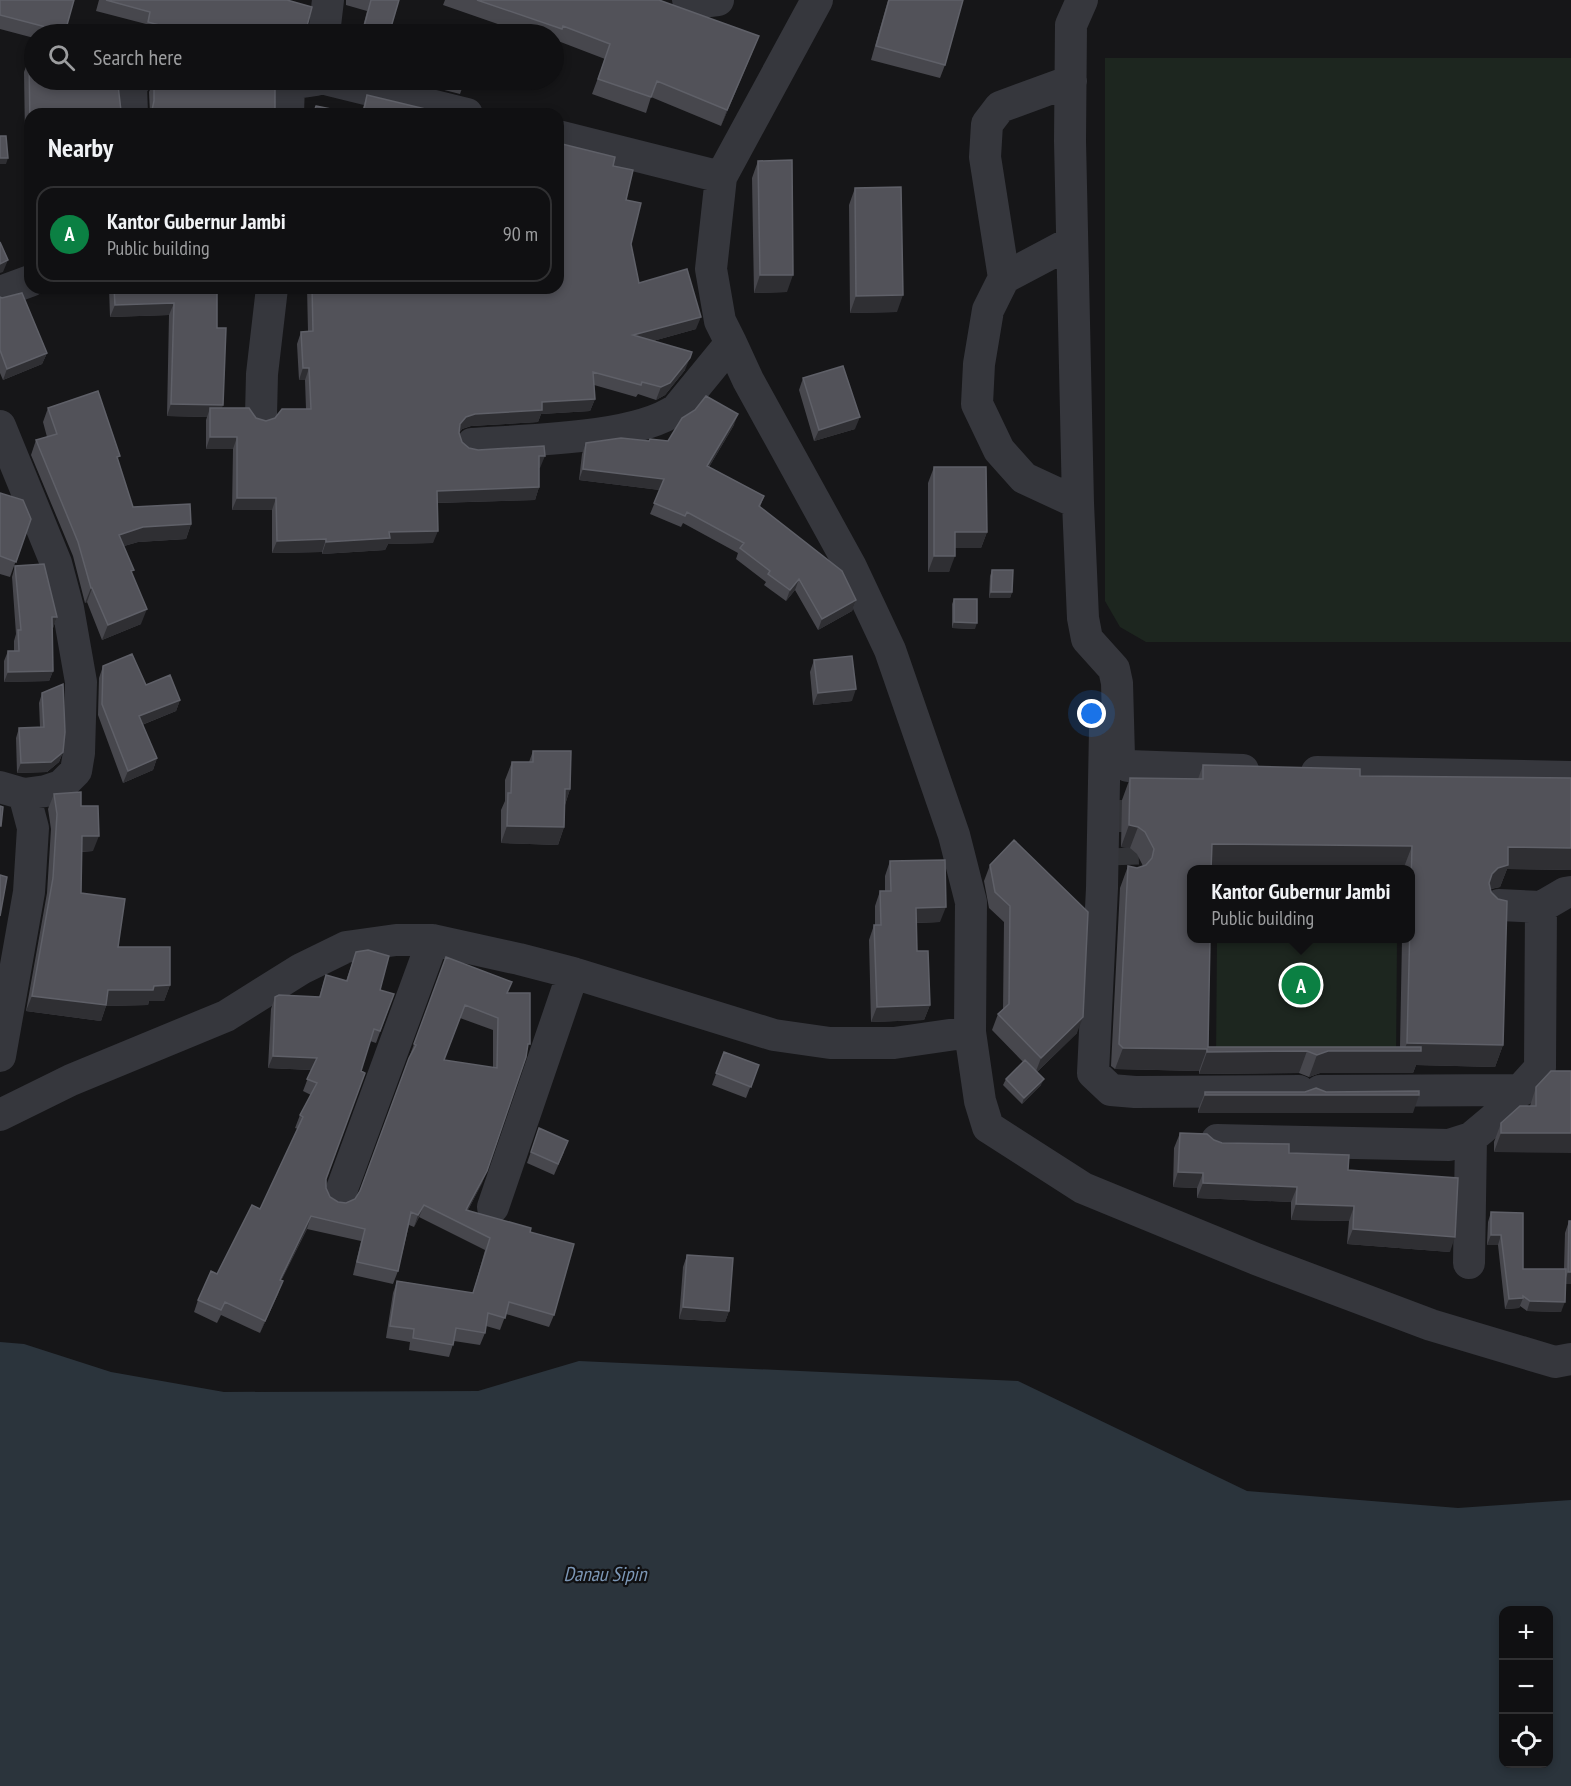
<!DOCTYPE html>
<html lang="en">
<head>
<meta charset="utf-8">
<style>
  :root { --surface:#101012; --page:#1e1e20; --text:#f1f3f6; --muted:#9c9d9f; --line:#303032; --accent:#0b8043 }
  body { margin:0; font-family:"PT Sans Narrow",sans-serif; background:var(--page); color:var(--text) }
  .controls { position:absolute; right:18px; bottom:18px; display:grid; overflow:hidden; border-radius:12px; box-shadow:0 3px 9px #0003 }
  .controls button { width:54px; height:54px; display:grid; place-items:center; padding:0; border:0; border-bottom:2px solid var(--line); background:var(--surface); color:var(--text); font:30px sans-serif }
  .you { position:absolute; left:1092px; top:714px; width:21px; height:21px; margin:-15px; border:4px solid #fff; border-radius:50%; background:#1a73e8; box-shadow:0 0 0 9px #1a73e833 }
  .badge { display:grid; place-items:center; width:39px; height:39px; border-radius:50%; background:var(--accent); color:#fff; font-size:20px; font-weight:700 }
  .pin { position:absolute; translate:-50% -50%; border:3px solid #fff; box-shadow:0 2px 6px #0006 }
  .popup { position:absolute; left:1187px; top:865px; width:228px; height:78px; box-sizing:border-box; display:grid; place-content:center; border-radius:12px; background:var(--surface); filter:drop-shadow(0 2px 4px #0005); font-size:20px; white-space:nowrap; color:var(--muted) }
  .popup b { font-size:22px; color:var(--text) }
  .popup::after { content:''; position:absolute; left:50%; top:100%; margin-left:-12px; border:12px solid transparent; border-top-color:var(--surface) }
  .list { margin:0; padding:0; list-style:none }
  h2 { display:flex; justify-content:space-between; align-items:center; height:78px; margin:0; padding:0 24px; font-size:26px }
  h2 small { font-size:20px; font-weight:400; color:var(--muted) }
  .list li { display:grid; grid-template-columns:39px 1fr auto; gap:18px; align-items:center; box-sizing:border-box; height:96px; margin:0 12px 12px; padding:0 12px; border:2px solid var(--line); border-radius:18px }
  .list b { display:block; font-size:22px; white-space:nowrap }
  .list p { margin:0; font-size:20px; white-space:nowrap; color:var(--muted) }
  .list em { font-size:20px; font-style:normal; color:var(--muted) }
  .icon { flex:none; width:33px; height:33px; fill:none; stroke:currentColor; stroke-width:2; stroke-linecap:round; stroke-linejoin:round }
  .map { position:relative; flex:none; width:1571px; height:1786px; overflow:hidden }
  .search { position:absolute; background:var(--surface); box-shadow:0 3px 9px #0003; left:24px; top:24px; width:540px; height:66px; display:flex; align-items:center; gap:15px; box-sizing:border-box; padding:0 21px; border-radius:33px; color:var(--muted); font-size:22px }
  .panel { position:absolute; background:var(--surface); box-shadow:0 3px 9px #0003; left:24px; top:108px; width:540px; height:186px; border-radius:18px }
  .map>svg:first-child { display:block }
  .green { fill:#1d261f }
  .water { fill:#2b343c; fill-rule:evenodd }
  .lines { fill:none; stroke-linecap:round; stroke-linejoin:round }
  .minor-tunnel { stroke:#333438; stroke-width:32; stroke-dasharray:32 16; stroke-linecap:butt }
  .minor { stroke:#36373d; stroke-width:32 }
  .wall { fill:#47474d; fill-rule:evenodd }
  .shaded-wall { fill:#2f2f33 }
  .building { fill:#525259; stroke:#5f6068; stroke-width:1.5; fill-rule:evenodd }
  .labels { text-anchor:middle; stroke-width:4.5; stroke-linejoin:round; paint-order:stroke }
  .water-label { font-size:20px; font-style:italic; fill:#7c97b6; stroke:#111113 }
</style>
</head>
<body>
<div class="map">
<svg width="1571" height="1786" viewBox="0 0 1571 1786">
  <rect width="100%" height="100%" fill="#161618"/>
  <path class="green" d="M1105 58H1571V642H1146L1120 627 1105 601Z
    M1217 939H1397L1396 1062 1216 1060Z"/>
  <path class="water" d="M0 1342 24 1344 111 1372 224 1392 478 1391 579 1361 1018 1381 1247 1491 1458 1508 1571 1500V1786H0ZM1504 1610H1548V1764H1504Z"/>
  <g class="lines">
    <path class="minor-tunnel" d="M1121 800 1123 865"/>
    <path class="minor" d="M688 0 701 2 718 0
      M817 0 721 177 711 269 720 321 731 343 748 380 851 567 890 650 954 835 971 902 970 1032 980 1101 988 1127 1083 1188 1256 1259 1431 1325 1555 1362 1571 1359
      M1082 0 1071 25 1070 141 1078 503 1083 618 1087 639 1114 669 1117 683 1119 757 1128 766 1243 770
      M324 34 328 0
      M242 80 289 84 316 80
      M329 80 467 114
      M132 114 131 85 136 80
      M288 114 289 84
      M558 136 721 177
      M1072 242 1004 278 988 310 979 364 977 404 999 450 1024 478 1078 503
      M1004 278 985 157 987 124 1000 107 1071 81
      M0 292 30 281
      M261 415 262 374 272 288
      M0 426 56 563 68 608 81 682 79 753 76 771 61 786 46 791 24 794
      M472 444C526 440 635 439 677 409L731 343
      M1105 729 1102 888 1093 1073 1111 1090 1135 1092 1299 1091
      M1317 772 1571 777
      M0 787 24 794 33 828 29 892 0 1056
      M1499 905 1541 907
      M1320 1091 1522 1090
      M0 1115 71 1080 226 1016 301 969 346 947 396 940H433L519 959 573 973 774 1035 830 1043H894L970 1032
      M1217 1140 1449 1145 1471 1138 1496 1117 1540 1068 1541 907 1565 893 1571 892
      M339 1197 433 940
      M493 1207 573 973
      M1469 1263 1471 1138"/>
  </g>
  <path class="wall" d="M0 0H74L64 34H34V38L0 29Z
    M99 0H287L305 34H143L146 24 96 11Z
    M346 0H399L389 34H361L367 11 346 5Z
    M445 0H659L759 36 721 126 651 97 646 113 592 94 605 59 558 41 556 45 554 44V34H527L443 5Z
    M888 0H963L945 65 940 78 871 60Z
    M29 59 105 84 121 111 30 114V137H25L24 72Z
    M154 80 236 82 275 113 280 114H150L149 92Z
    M405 80H465L460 94Z
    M367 95 446 114H361Z
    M558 143 613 166 626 200 631 244 639 283 696 329 653 341 685 370 665 395 656 400 638 394 636 397 594 385 595 399 590 411 541 414 538 422 471 426 462 429 459 433 462 442 469 448 540 468H539V487L535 500 437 503 433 543 388 544 385 550 322 554V552L272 553V510H232L233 449H206V420L207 417 167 416 169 315 110 317 109 288H217V328L222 408 266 421 306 409 305 380H299L297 344 301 332 308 331 307 288H558Z
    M758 161 787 292 754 293 752 178Z
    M855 188 897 312 850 313 849 205Z
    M0 297 47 353 42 364 3 380 0 373Z
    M803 378 855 429 814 441 799 390Z
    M48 408 118 461 133 507 191 524 186 539 138 542 124 546 132 575 141 624 102 640 87 602 85 603 73 556 31 455 36 440 47 437 43 422Z
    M734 425 709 467 764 496 760 507 856 600 852 611 818 630 795 590 786 601 764 585 766 582 736 559 738 553 683 523 681 527 650 514 660 490 579 480 582 454 586 443 649 441 650 439 668 441Z
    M934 467 987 532 981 548H955L949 572H928V483Z
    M0 493 31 519 10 577 0 574Z
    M15 566 57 617 53 628H52L53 671 49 681 4 682V661L8 651H14V641L16 634 12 577Z
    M992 570 1012 592 1010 598H989L990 576Z
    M954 599 975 629 952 628V604Z
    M814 660 852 701 813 705 810 672Z
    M103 666 180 700 176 711 142 725 157 758 153 770 123 783 98 715 99 678Z
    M42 693 63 752 59 762 47 772 17 773 16 738 19 728 40 727 39 703Z
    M533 751 570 789 565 805 564 827 558 845 501 843V810L505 801V780L512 762H529Z
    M1203 765 1360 776 1571 778V870L1507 869 1500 887 1491 889 1503 1045 1495 1067 1416 1065 1413 1073H1320L1309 1077 1299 1073 1199 1074V1071L1115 1069 1111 1066 1120 888 1128 866 1137 868 1143 866 1137 854 1130 848 1121 847 1122 800 1130 778 1198 779ZM1211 866 1404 867V870H1410V939H1402L1400 1047H1208Z
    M54 794 81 806 93 851 81 852V893L118 947 170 985 164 1001H149L148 1005 106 1006 101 1021 26 1011 47 893 51 829 48 809Z
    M890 861 940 922 916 923 917 951 930 1005 924 1020 871 1022 869 940 874 925H875V906L880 891H885V876Z
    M990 865 1077 1033 1037 1072 1041 1085 1022 1104 1003 1085 1006 1079 1023 1062 992 1030 998 1014 1003 1009 1004 922 989 908 984 881Z
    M356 952 380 990 394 994 376 1043 370 1041 326 1179V1188L330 1197 338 1202 346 1203 355 1199 360 1191 446 957 508 993 526 1054 482 1183 468 1210 530 1232 554 1315 549 1327 506 1314 500 1330 486 1326 485 1333 480 1345 454 1341 449 1357 409 1350 410 1342 386 1338 393 1293 397 1281 473 1293 485 1250 419 1217 414 1227 409 1225 398 1271 393 1284 353 1275 361 1241 307 1229 281 1281 278 1294 260 1333 221 1315 217 1323 194 1312 198 1300 217 1274 260 1209 298 1129 295 1128 300 1115 311 1095 303 1091 311 1070 268 1068 271 1009 275 997H319L326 975 346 981ZM460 1018 493 1030V1068L444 1060Z
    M724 1052 759 1065 746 1098 712 1085Z
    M1571 1071 1494 1152V1142L1501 1123 1530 1106 1536 1087Z
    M1205 1092H1326L1413 1113H1198V1110Z
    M539 1128 564 1152 554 1175 527 1163Z
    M1180 1133 1222 1143 1289 1153 1348 1170 1450 1252 1347 1244 1349 1221 1291 1220V1202L1197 1198V1188L1173 1187 1174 1148Z
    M1491 1212 1523 1269H1564L1565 1233 1569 1221H1571V1284H1565L1561 1312 1527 1311 1520 1306 1519 1308 1505 1309 1498 1245H1487L1488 1222Z
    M687 1255 729 1311 725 1322 679 1319 683 1267Z"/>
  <path class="shaded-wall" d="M759 36 753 51 721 126 727 110Z
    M30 124V137H25Z
    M0 158H8L6 164H0Z
    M8 260 3 272 0 273V264Z
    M760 275H793L787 292 754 293Z
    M903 295 897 312 850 313 856 296Z
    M174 303 169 315 110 317 115 305Z
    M701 317 696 329 628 348 633 335Z
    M47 353 42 364 3 380 7 369Z
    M690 358 685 370 665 395 656 400 661 387Z
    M303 368H309L305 380H299Z
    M595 399 590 411 541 414 538 422 471 426 462 429 456 437 460 424 466 417 475 414 542 402Z
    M171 404 223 405 219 418 210 408 207 417 167 416Z
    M738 414 734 425 703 477 707 466Z
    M860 417 855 429 814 441 819 430Z
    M210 437H237L233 449H206Z
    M539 456H545L540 468H535Z
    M583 469 664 479 660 490 579 480Z
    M539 487 535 500 432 503 437 491Z
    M237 498H276L272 510H232Z
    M191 524 186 539 138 542 114 549 119 535 143 527Z
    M438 531 433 543 388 544 385 550 322 554 326 542 389 532Z
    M955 532H987L981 548H949Z
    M326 539 322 552 272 553 277 541Z
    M934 556H955L949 572H928Z
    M799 579 795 590 786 601 790 590Z
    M91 588H92L87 602 85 603Z
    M991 592H1012L1010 598H989Z
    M856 600 852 611 818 630 822 619Z
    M147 609 141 624 102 640 108 625Z
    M52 617H57L53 628H48Z
    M954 622 977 623 975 629 952 628Z
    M53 671 49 681 4 682 8 672Z
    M856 689 852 701 813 705 818 693Z
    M180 700 176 711 134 728 139 716Z
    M63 752 59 762 47 772 17 773 21 763Z
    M157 758 153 770 123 783 128 771Z
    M565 789H570L564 807Z
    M1129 825 1138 827 1130 848 1121 847Z
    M507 826 564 827 558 845 501 843Z
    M82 836H99L93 851 76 852Z
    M1212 844 1412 846 1404 867 1204 866Z
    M1508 847 1571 848V870L1507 869 1500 887 1490 889 1484 896 1492 874Z
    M946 907 940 922 911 923 916 908Z
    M170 985 164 1001H149L148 1005 106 1006 101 1021 26 1011 32 996 108 990 154 986Z
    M930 1005 924 1020 871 1022 877 1007Z
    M1083 1017 1077 1033 1035 1074 1041 1058Z
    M1407 1043 1503 1045 1495 1067 1416 1065 1413 1073H1320L1309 1077 1317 1055 1328 1051H1404Z
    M1123 1048 1207 1049 1199 1071 1115 1069Z
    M1307 1051 1299 1073 1199 1074 1207 1052Z
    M273 1056 317 1058 312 1070 268 1068Z
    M1044 1079 1041 1085 1022 1104 1024 1098Z
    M1205 1095H1419L1413 1113H1198Z
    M1501 1133H1571V1153L1494 1152Z
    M487 1171 482 1183 462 1222 466 1210Z
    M1178 1172 1203 1173 1197 1188 1173 1187Z
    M1203 1183 1297 1187 1291 1202 1197 1198Z
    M1296 1204 1354 1206 1349 1221 1291 1220Z
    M424 1205 419 1217 414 1227 418 1215Z
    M311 1216 307 1229 275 1292 280 1280Z
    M1353 1229 1455 1237 1450 1252 1347 1244Z
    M1491 1235H1501L1498 1245H1487Z
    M1568 1272H1571V1284H1564Z
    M283 1281 278 1294 260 1333 265 1321Z
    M1523 1298 1519 1308 1505 1309 1509 1299Z
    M1530 1301 1565 1302 1561 1312 1527 1311Z
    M683 1307 729 1311 725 1322 679 1319Z"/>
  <path class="building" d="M0 0H74L65 32 0 15Z
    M106 0H287L312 7 305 34H180L181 31 148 22 150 12Z
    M371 0H399L389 34H362Z
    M477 0H659L759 36 727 110 657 81 651 97 598 79 610 44 563 26 562 29Z
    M889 0H963L945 65 876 46Z
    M29 59H34V80H105V84L118 85 121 111 126 114H30V124Z
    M154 80H234L236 82 245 86 275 88V113H279L280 114H153L152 110 154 101Z
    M452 80H465L464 83Z
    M367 95 446 114H363Z
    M316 106 356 114H305L307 112H314Z
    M0 136H6L8 158H0Z
    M558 143 615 157 613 166 633 170 626 200 641 203 631 244 639 283 687 269 701 317 633 335 692 352 690 358 670 383 661 387 642 382 641 385 593 372 595 399 542 402V410L475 414 466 417 460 424 459 433 462 442 469 448 478 450 544 446 545 456H539V487L437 491 438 531 389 532 390 538 326 542V539L277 541 276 498H237V437H210V408H249L256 418 266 421 275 418 282 409H311L309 368H303L301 332 313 331 312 288H558V208L560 200 558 199Z
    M792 160 793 275H760L758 161Z
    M901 187 903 295 856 296 855 188Z
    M0 242 8 260 0 264Z
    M114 288H217V328H226L223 405 171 404 174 303 115 305Z
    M22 293 47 353 7 369 0 350V297L2 298Z
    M843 366 860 417 819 430 803 378Z
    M98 391 120 456 117 457 133 507 190 504 191 524 143 527 119 535 134 570 131 571 147 609 108 625 92 588H91L78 542 36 440 57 434 48 408Z
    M706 396 738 414 707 466 764 496 759 506 842 571 856 600 822 619 799 579 790 590 768 574 770 571 740 548 744 543 687 512 685 516 654 503 664 479 583 469 586 443 621 438 649 441 650 439 668 441 682 418 695 410Z
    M934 467H986L987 532H955V556H934Z
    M0 493 23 500 31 519 16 562 0 556Z
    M44 564 57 617H52L53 671 8 672V651H19L18 630H21L15 566Z
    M992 570H1013L1012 592H991Z
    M954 599H977V623L954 622Z
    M132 654 146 685 170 675 180 700 139 716 157 758 128 771 102 704 103 666Z
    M852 656 856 689 818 693 814 660Z
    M63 684 65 732 63 752 51 762 21 763 19 728 44 727 42 693Z
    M533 751H571L570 789H565L564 827 507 826 508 793H511L512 762H533Z
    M1203 765 1360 769V776L1571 778V848L1508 847V865L1498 868 1492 874 1489 883 1491 892 1498 899 1507 901 1503 1045 1407 1043 1412 846 1212 844 1211 870H1191V939H1210L1208 1047H1421V1051H1328L1317 1055 1307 1051 1207 1052V1049L1123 1048 1119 1044 1128 866 1137 868 1146 865 1152 858 1154 849 1145 832 1138 827 1129 825 1130 778 1203 779Z
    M81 792V806H98L99 836H82L81 893 125 899 118 947H170V985L154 986 153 990H108L106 1005 32 996 53 878 57 814 54 794Z
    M0 806 3 807 1 826H0Z
    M1014 840 1088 912 1083 1017 1041 1058 998 1014 1009 1004 1010 906 995 892 990 865Z
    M945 860 946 907 916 908 917 951H928L930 1005 877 1007 874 925H881L880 891H891L890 861Z
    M0 875 7 877 0 916Z
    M368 950 389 956 380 990 394 994 380 1031 374 1029 361 1071 365 1073 326 1179V1188L330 1197 338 1202 346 1203 355 1199 360 1191 409 1058 416 1045 414 1044 446 957 512 982 507 993H530V1044H528L526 1057 487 1171 466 1210 531 1228 530 1232 574 1244 554 1315 509 1302 505 1318 488 1313 485 1333 456 1328 453 1345 413 1338 414 1329 390 1326 397 1281 473 1293 490 1238 424 1205 418 1215 411 1212 398 1271 357 1262 365 1229 311 1216 280 1280 283 1281 265 1321 225 1302 221 1310 198 1300 211 1271 217 1274 252 1205 260 1209 303 1117 300 1115 317 1083 307 1079 317 1058 273 1056 275 997 279 995 320 997 326 975 347 981 356 952ZM465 1005 498 1018 497 1068 444 1060Z
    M724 1052 759 1065 751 1087 716 1073Z
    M1025 1060 1044 1079 1024 1098 1006 1079Z
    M1551 1071H1571V1133H1501V1123L1520 1106H1536V1087Z
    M1316 1088 1326 1092 1419 1091V1095H1205V1092H1305Z
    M539 1128 568 1141 558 1164 531 1152Z
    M1180 1133 1207 1134 1214 1140 1222 1143 1289 1144V1153L1349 1155 1348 1170 1458 1178 1455 1237 1353 1229 1354 1206 1296 1204 1297 1187 1203 1183V1173L1178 1172Z
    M1491 1212 1523 1213V1269H1566L1565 1302 1530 1301 1523 1296V1298L1509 1299 1501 1235H1491Z
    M1569 1221H1571V1272H1568Z
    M687 1255 733 1258 729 1311 683 1307Z"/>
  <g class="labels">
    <g class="water-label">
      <text x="605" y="1581">Danau Sipin</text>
    </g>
  </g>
</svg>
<div class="controls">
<button>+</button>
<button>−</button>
<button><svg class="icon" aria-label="locate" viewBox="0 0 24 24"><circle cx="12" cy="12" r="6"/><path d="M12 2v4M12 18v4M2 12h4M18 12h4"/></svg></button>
</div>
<div class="you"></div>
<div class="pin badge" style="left:1301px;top:985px">A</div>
<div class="popup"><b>Kantor Gubernur Jambi</b>Public building</div>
<div class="search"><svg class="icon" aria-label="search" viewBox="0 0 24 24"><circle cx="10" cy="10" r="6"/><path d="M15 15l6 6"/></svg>Search here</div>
<section class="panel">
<h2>Nearby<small></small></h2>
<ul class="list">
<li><span class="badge">A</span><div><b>Kantor Gubernur Jambi</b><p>Public building</p></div><em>90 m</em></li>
</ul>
</section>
</div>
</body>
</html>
